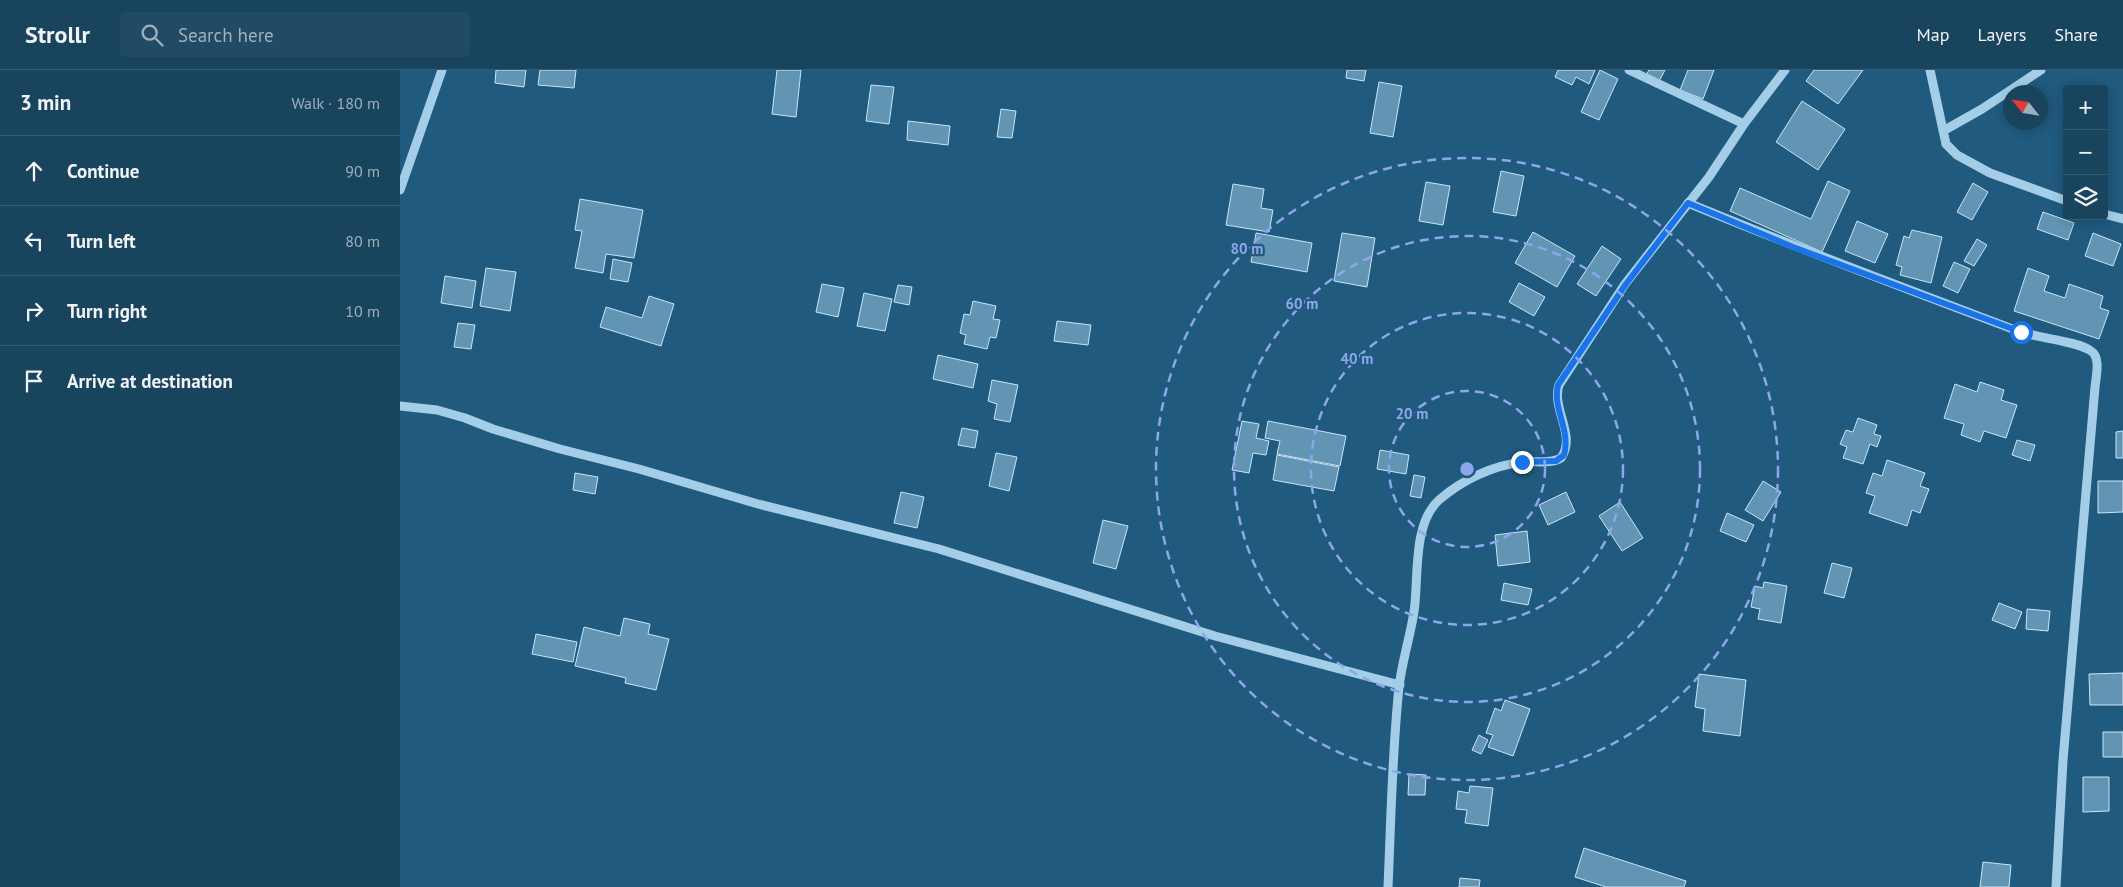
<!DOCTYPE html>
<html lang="en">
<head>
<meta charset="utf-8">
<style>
  :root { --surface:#18445e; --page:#214b64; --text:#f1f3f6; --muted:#9fb0bc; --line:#365c73 }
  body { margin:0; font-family:"PT Sans",sans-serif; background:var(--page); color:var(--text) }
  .controls { position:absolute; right:15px; top:15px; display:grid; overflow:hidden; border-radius:5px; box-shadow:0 2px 12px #0003 }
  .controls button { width:45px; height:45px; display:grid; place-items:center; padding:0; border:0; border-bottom:1px solid var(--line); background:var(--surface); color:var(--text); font:25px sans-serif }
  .compass { position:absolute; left:1603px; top:15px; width:45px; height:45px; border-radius:50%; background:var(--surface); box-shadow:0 2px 12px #0003; rotate:300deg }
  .stop { position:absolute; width:15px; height:15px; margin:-11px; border:4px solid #1a73e8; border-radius:50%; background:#fff }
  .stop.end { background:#1a73e8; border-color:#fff; box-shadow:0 1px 5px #0008 }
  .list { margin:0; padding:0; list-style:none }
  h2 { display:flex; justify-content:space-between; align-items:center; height:65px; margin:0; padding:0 20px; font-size:21px }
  h2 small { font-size:16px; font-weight:400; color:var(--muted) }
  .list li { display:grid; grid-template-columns:32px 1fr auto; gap:15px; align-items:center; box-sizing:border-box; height:70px; padding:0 20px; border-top:1px solid var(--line) }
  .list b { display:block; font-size:19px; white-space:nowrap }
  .list em { font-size:16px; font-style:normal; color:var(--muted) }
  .icon { flex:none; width:28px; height:28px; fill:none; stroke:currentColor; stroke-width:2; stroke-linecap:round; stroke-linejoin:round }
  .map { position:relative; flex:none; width:1723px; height:817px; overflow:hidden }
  header { display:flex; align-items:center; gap:30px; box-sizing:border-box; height:70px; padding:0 25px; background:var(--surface); border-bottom:1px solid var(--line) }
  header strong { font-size:24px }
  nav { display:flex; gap:28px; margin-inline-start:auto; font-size:18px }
  .search { width:350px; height:45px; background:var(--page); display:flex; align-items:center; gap:12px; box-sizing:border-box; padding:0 18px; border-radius:5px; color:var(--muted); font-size:19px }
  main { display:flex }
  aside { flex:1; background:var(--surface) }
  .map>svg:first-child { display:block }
  .building { fill:#6295b3; stroke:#c8e5f5 }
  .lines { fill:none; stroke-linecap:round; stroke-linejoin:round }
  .minor { stroke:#a4cee7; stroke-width:9 }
  .route { stroke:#1a73e8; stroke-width:6 }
  .ring { fill:none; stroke:#8ea6ec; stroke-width:2.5; stroke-dasharray:9 6 }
  .centre { fill:#8ea6ec; stroke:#205a7e; stroke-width:2.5 }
  .ring-label { font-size:15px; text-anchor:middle; font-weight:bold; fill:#8ea6ec; stroke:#205a7e; stroke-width:4.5; stroke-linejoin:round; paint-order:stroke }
</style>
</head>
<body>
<header>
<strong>Strollr</strong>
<div class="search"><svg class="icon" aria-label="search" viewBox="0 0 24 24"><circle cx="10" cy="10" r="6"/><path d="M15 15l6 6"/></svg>Search here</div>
<nav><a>Map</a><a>Layers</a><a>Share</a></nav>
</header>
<main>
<aside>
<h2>3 min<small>Walk · 180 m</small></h2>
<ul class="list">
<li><svg class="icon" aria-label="ahead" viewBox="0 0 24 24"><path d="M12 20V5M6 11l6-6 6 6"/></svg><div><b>Continue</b></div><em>90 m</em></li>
<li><svg class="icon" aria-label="left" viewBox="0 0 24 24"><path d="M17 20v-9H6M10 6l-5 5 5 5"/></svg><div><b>Turn left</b></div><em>80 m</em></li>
<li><svg class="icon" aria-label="right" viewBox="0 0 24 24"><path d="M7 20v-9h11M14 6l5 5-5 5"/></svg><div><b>Turn right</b></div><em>10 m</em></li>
<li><svg class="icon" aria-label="arrive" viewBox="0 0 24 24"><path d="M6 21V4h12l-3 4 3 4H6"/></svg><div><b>Arrive at destination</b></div></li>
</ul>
</aside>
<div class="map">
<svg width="1723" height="817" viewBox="0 0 1723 817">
  <rect width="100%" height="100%" fill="#205a7e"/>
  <path class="building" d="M96 0H126L124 17 95 13Z
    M140 0H176L174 18 138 15Z
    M377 0H401L396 47 372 44Z
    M947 0H966L964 11 946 8Z
    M1158 0H1195L1189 14 1176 7 1172 15 1155 7Z
    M1200 0 1218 9 1199 50 1181 42Z
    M1249 0H1265L1256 17 1243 10Z
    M1288 0H1314L1303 29 1280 20Z
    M1414 0H1463L1438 34 1406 11Z
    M979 12 1002 16 993 67 970 63Z
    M471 15 494 17 489 54 466 51Z
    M1402 31 1445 59 1418 100 1376 72Z
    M601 39 616 41 612 68 597 67Z
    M508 51 550 56 548 75 507 70Z
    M1101 101 1124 106 1116 146 1093 142Z
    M1428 111 1450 121 1422 182 1330 141 1340 118 1411 149Z
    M1026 112 1050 116 1043 155 1019 151Z
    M1573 113 1588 122 1572 150 1557 142Z
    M833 114 864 119 861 138 873 140 869 162 826 155Z
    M180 129 243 140 234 188 206 184 203 203 175 198 182 161 175 160Z
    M1643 142 1674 153 1668 170 1637 159Z
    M1457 151 1488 164 1475 193 1445 181Z
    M1512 160 1542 167 1531 213 1500 205 1502 197 1496 195 1504 166 1509 168Z
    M1133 162 1175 186 1157 217 1115 193Z
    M856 163 912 173 907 202 851 192Z
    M942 163 975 168 967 217 934 211Z
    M1693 163 1721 174 1713 196 1685 186Z
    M1577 169 1587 175 1574 196 1564 191Z
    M1202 176 1221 189 1196 226 1177 214Z
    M213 189 232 193 228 212 210 209Z
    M1554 192 1570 199 1558 223 1543 216Z
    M86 198 116 202 110 241 80 236Z
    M1628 198 1649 206 1644 221 1665 228 1669 214 1703 226 1700 238 1709 241 1699 269 1614 241Z
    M45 206 76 211 72 238 41 233Z
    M1119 213 1145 227 1134 246 1109 232Z
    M422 214 444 218 438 247 416 242Z
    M498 215 512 217 509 235 494 232Z
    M464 223 492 229 485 261 457 256Z
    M249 226 274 234 261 276 200 257 206 237 242 248Z
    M573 231 596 236 593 249 600 250 596 268 590 267 587 279 564 274 566 265 560 263 564 244 570 245Z
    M657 251 691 255 688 275 654 271Z
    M58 253 75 255 71 279 54 277Z
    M538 285 578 294 573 318 533 309Z
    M592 310 618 315 610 352 594 349 597 334 588 331Z
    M1580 312 1604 320 1601 330 1617 335 1606 368 1584 361 1580 372 1561 365 1564 354 1544 348 1555 314 1577 322Z
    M1458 348 1477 355 1474 364 1481 366 1477 377 1470 374 1463 394 1443 388 1447 377 1440 374 1446 360 1453 362Z
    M842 351 859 354 856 368 869 371 866 385 853 383 849 403 832 400Z
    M868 351 946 366 940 396 877 384 880 371 865 368Z
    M562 358 578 361 575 378 558 375Z
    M1723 361V388H1716V362Z
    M1617 370 1635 375 1630 391 1612 385Z
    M980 380 1009 385 1006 404 977 399Z
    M596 383 617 387 609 421 589 416Z
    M877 385 939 397 934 421 873 410Z
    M1487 390 1525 403 1520 416 1529 419 1520 443 1512 440 1507 456 1469 443 1475 426 1466 423 1473 403 1482 406Z
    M175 403 198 407 195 424 173 420Z
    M1014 405 1025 407 1021 428 1010 426Z
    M1363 411 1381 422 1363 451 1345 440Z
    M1698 411H1723V442L1698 443Z
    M501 422 524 427 517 458 494 453Z
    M1166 422 1175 442 1148 455 1139 435Z
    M1220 432 1243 468 1222 481 1199 446Z
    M1327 443 1354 455 1346 472 1320 461Z
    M703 450 728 456 716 499 693 493Z
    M1127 461 1130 492 1098 496 1095 465Z
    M1432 493 1452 498 1444 528 1424 523Z
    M1364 512 1387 516 1381 553 1358 549 1360 539 1351 537 1355 516 1363 518Z
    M1104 513 1132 519 1128 535 1101 530Z
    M1599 533 1622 542 1615 559 1592 550Z
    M1627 539 1650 541 1648 561 1626 559Z
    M224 548 250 554 248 564 269 569 256 620 225 613 226 608 175 596 184 557 220 566Z
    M136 564 177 572 173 592 132 584Z
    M1723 603V635H1690L1689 604Z
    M1299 604 1346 610 1340 666 1303 661 1305 639 1295 637Z
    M1105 630 1130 639 1113 686 1088 677 1093 665 1086 663 1095 638 1101 641Z
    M1703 662H1723V687H1703Z
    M1079 665 1088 670 1081 684 1072 680Z
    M1009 704 1026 705 1025 725H1008Z
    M1683 707H1709V741L1683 742Z
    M1070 716 1093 718 1088 756 1065 753 1067 740 1056 739 1058 721 1069 723Z
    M1184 778 1286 811 1284 817H1206L1175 807Z
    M1583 792 1611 795 1609 817H1580Z
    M1060 808 1080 810 1079 817H1059Z"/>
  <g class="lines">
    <path class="minor" d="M1229 0 1344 54
      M1530 0 1546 74 1557 85 1590 103 1667 131
      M1543 61 1582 39 1641 0
      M0 120 42 0
      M1288 133C1397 178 1507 219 1618 261 1636 268 1678 271 1691 281 1701 287 1696 307 1695 317L1663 690 1656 817
      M1704 144 1723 149
      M0 336 37 340 65 348 93 359 160 379 239 399 358 434 539 479 815 566 1000 615
      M988 817C991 750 992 683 999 617 1002 592 1010 567 1014 542 1019 509 1012 454 1039 430 1062 410 1093 395 1124 392 1135 391 1152 394 1161 388 1177 366 1151 338 1159 315L1225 214 1309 107 1344 54 1385 0"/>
  </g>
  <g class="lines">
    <path class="route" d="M1122 392 1156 391 1164 385C1171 360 1152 338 1158 315L1226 214 1288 133 1393 177 1621 262"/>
  </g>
  <g class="ring">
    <circle cx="1067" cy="399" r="78"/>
    <circle cx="1067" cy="399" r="156"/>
    <circle cx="1067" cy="399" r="233"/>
    <circle cx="1067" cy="399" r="311"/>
  </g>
  <circle cx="1067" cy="399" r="8" class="centre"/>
  <g class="ring-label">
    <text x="847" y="184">80 m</text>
    <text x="902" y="239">60 m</text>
    <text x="957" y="294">40 m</text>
    <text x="1012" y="349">20 m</text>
  </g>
</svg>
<div class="controls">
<button>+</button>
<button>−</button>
<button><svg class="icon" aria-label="layers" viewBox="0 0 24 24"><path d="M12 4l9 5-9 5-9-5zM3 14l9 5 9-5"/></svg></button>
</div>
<svg class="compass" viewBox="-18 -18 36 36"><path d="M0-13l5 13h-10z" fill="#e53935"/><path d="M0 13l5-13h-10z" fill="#9fb0bc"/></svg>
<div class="stop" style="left:1621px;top:262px"></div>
<div class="stop end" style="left:1122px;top:392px"></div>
</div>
</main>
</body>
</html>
